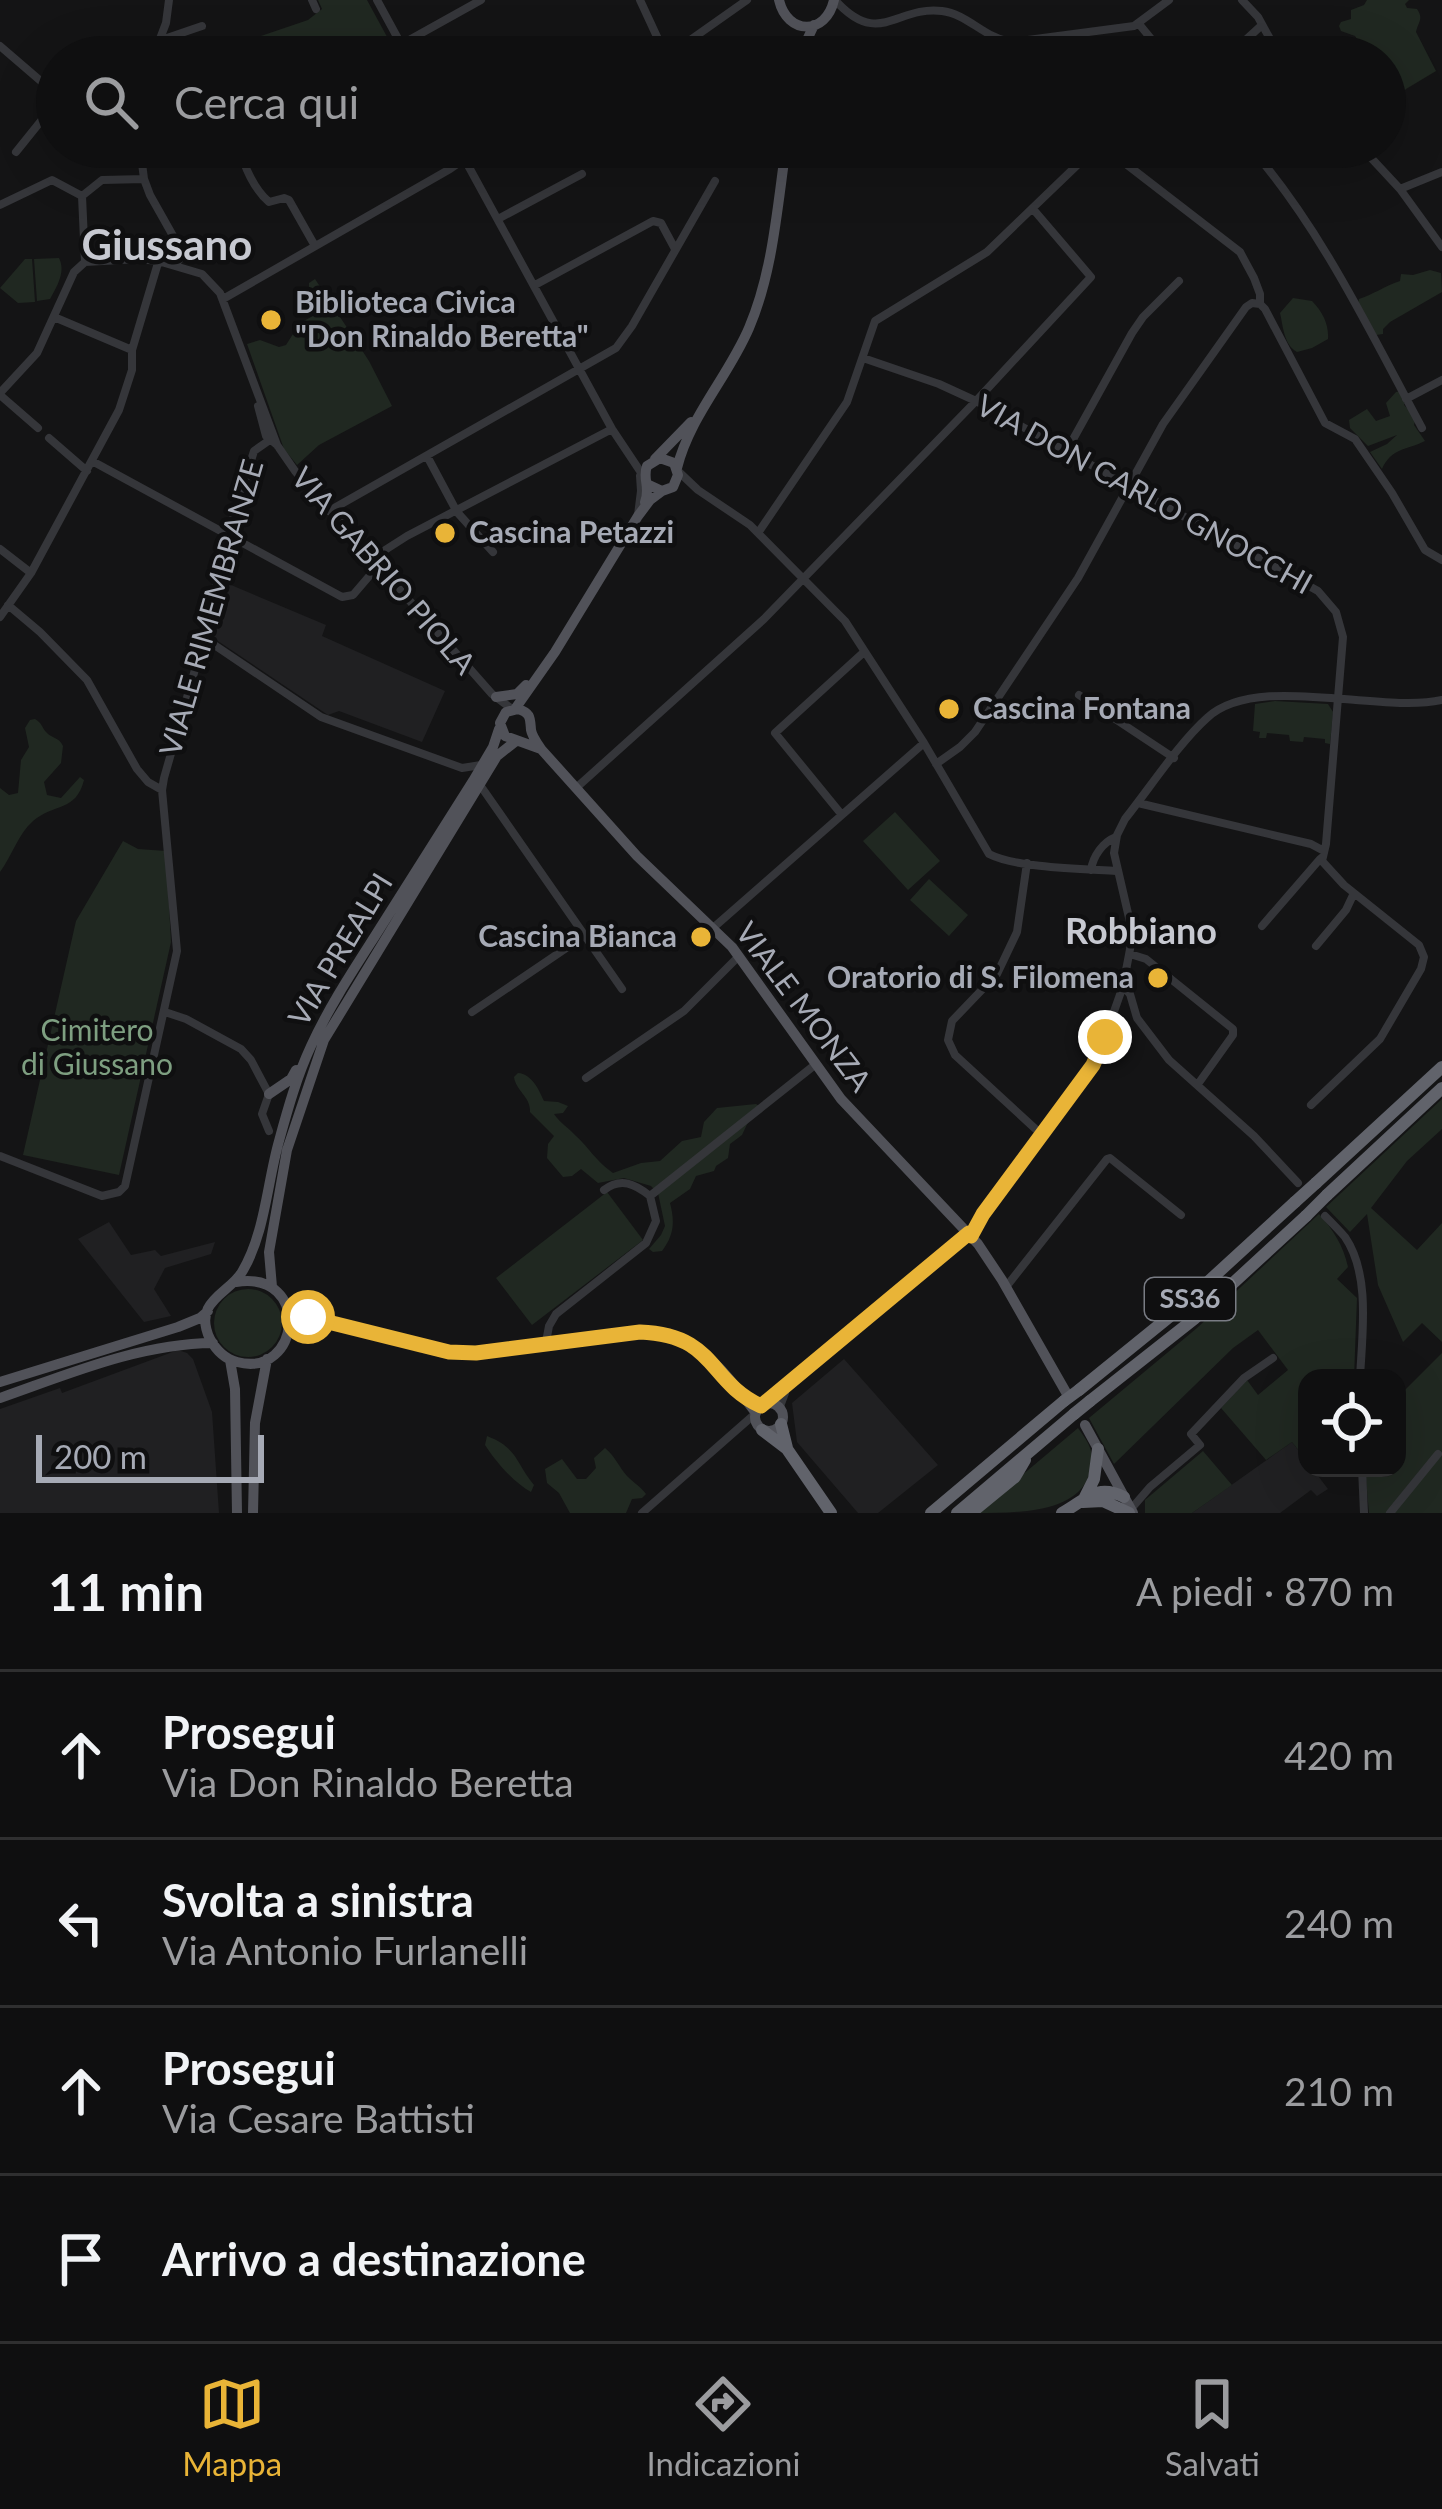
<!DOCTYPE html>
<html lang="it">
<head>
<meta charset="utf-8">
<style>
  :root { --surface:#0f0f10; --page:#181819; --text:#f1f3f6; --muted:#9b9c9f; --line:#2f2f30; --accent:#e9b437 }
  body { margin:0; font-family:Lato,sans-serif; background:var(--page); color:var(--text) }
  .controls { position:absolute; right:36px; bottom:36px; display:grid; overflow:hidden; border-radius:24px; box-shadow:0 12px 48px #0002 }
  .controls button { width:108px; height:108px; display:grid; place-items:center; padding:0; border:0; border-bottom:3px solid var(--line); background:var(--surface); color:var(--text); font:60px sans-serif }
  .scale { position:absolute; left:36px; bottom:30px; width:228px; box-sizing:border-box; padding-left:12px; border:6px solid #a6aab5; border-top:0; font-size:33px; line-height:42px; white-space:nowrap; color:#a6aab5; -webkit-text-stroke:9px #0f0f10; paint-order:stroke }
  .stop { position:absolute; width:36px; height:36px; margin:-27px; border:9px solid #e9b437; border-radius:50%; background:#fff }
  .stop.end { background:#e9b437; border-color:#fff; box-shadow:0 3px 12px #0008 }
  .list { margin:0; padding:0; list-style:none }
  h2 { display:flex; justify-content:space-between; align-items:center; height:156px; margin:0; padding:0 48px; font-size:51px }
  h2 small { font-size:39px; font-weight:400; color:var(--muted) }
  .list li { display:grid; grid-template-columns:78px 1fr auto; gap:36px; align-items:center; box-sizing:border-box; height:168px; padding:0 48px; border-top:3px solid var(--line) }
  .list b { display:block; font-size:45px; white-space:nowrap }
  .list p { margin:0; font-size:39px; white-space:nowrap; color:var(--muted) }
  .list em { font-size:39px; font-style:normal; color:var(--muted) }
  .icon { flex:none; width:66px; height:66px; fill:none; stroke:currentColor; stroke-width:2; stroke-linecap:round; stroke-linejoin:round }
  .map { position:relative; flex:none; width:1442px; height:1513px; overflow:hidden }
  .search { position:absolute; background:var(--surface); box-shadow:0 12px 48px #0002; left:36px; right:36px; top:36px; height:132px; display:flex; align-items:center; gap:30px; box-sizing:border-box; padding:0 42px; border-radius:66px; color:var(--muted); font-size:45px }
  .sheet { height:828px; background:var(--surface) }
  nav { display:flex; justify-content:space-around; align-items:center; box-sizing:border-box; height:168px; border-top:3px solid var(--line); background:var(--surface); font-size:33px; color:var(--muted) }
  nav a { display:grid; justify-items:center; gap:6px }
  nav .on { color:var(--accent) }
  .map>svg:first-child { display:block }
  .built { fill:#202022 }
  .green { fill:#202821 }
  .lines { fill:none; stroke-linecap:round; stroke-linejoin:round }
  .minor { stroke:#35363a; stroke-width:8 }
  .major { stroke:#515259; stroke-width:10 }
  .highway { stroke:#61636b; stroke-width:12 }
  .highway-bridge { stroke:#61636b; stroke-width:12 }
  .route { stroke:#e9b437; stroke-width:15 }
  .poi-dot { fill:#e9b437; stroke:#0f0f10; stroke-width:4.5 }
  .labels { text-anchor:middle; stroke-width:9; stroke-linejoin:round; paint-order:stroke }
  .shield { fill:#0f0f10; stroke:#797c84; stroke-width:3 }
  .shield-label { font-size:27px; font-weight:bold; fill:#a6aab5 }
  .poi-label { font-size:30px; font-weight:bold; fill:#a6aab5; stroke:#0f0f10; text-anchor:start }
  .street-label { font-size:30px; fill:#a6aab5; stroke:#0f0f10 }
  .park-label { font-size:30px; fill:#7e9f81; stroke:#0f0f10 }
  .quarter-label { font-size:36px; font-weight:bold; fill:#c7c9d1; stroke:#0f0f10 }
  .district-label { font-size:42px; font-weight:bold; fill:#c7c9d1; stroke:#0f0f10 }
</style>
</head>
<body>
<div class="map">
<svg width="1442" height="1513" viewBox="0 0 1442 1513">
  <rect width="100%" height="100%" fill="#141415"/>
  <path class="built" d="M224 582 326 625 322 636 445 691 422 742 339 711 328 715 209 635Z
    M109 1222 131 1255 155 1250 161 1256 215 1242 211 1254 165 1268 154 1289 171 1316 144 1322 78 1239Z
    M178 1350 187 1353 193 1359 212 1412 219 1513H0V1409L60 1388 62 1393Z
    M844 1359 938 1465 878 1513H858L797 1442 792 1403Z
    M1292 1442 1307 1461V1468H1312L1328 1489 1317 1496 1311 1490 1280 1513H1192Z"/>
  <path class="green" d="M318 0H367L398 57H219L245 53V48L259 45 258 37 308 20 322 9Z
    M1367 0H1409L1405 4 1407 8 1417 9C1424 19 1418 22 1416 32L1436 71 1406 89 1391 106 1388 100 1385 101V57H1356L1362 46 1355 36 1341 31 1339 26 1341 22 1351 19V10L1364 5Z
    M59 258C66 272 57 286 50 299L37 301 34 259Z
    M25 259H32L35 302 18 303 0 288Z
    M1430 270 1441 273 1442 292 1390 322 1383 329V334L1376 335 1358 304 1359 299C1372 295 1385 286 1400 281L1401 274 1413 275Z
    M315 279 369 361 392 406 319 445 297 465 284 449 247 344 260 340 279 347 286 345 300 323 315 315 305 293 309 288V283Z
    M1293 298 1312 301C1323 312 1329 325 1328 339L1312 348 1297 352C1284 345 1283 326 1280 313Z
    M1401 391 1406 399 1404 405 1416 417 1414 425 1425 441C1407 450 1391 448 1382 469L1370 452 1387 444 1397 435 1368 446 1350 428 1349 420 1367 409 1376 421 1390 416 1386 403 1396 392Z
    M1275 701 1328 704 1333 712 1330 744 1325 743V739L1304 737 1303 742 1290 741 1289 735 1267 733 1266 738H1259L1260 732 1253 731 1255 704Z
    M35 719C42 723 41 726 46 732 51 738 59 737 63 746L61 763 44 782 47 795 61 798 80 777 84 780C76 812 54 803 33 821 18 834 12 856 0 872V788L9 795 18 793 21 760 29 747 25 728 30 720Z
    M895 812 940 861 908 890 863 841Z
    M123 841 138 849 166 851 171 942 119 1175 23 1155 76 921Z
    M929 879 968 915 949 936 910 900Z
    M518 1073C532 1074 539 1090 544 1101L558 1102 568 1106 563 1113 554 1114C561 1124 568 1127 576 1136 591 1150 595 1160 613 1173L641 1163 660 1161 682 1141 701 1137 704 1122 717 1108 756 1104 764 1109 761 1113 750 1118 742 1135 730 1144 728 1158 716 1166 714 1171 696 1176 690 1189 670 1203C675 1222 674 1235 662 1251L653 1252 649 1249 661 1235 665 1226 658 1193 651 1186 624 1178 598 1183 581 1169 572 1176 563 1177 547 1158 548 1144 554 1136 530 1112C531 1097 516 1091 514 1077Z
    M1442 1099V1129L1407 1161 1371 1208 1417 1250 1442 1223V1342L1422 1323 1403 1342 1378 1285 1367 1214 1350 1232 1326 1207Z
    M607 1192 643 1240 532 1325 496 1278Z
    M1319 1214C1334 1231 1343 1245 1348 1267L1337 1279 1357 1298 1354 1378H1307V1461L1292 1442 1266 1460 1221 1408 1247 1380 1258 1395 1288 1370 1258 1330 1233 1348 1114 1464 1089 1418 1197 1328Z
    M214 1323a34 34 0 1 1 68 0a34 34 0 1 1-68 0Z
    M1442 1353V1513H1369L1365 1468H1397V1398Z
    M1078 1428C1093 1448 1096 1457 1087 1480 1071 1513 1015 1513 977 1513Z
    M487 1436C518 1448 515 1462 534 1485L531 1492C514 1483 496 1462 485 1445Z
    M605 1448C615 1456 619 1467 627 1476 634 1483 641 1487 646 1494L642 1498 632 1499 626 1513H570L559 1493 547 1483 545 1469 562 1459 577 1479H586L596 1468 594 1458Z
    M1203 1451 1232 1485 1192 1513H1145V1500Z"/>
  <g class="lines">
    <path class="minor" d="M312 0 316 9
      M377 0 408 57
      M640 0 665 54
      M835 0C879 49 897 5 942 11 968 14 985 39 1012 42L1134 26 1169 0
      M1242 0 1258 17 1280 57
      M1139 24 1166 57
      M1086 34 1102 57
      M161 40 202 26
      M402 44 481 0
      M0 46 57 95
      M153 57 166 23 169 0
      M658 57 686 43 747 0
      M1227 57 1262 25
      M140 147 144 179 150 195 181 250 180 259 174 265
      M240 147C243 166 255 190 269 202L284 198 289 200 315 246
      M458 147 612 429 646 480
      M671 147 676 157
      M1104 147 1240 252 1254 278 1260 294V304L1265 309 1325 423 1355 439 1392 493 1425 550 1442 560
      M1250 147C1322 230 1370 332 1422 428
      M1361 147 1400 189 1442 247
      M16 152 57 101
      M1400 189 1442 172
      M0 205 52 180 82 196
      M498 219 582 174
      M85 262 82 196 102 180 144 179
      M535 285 653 221 661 223 675 249
      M223 299 450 169 482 147
      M54 317 132 350
      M863 358 939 384 976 401 1318 591 1336 612 1343 637 1326 844 1322 861 1344 885 1419 945 1424 957 1421 969 1380 1039 1311 1105
      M0 393 37 353 74 272 85 262 139 259 158 261 202 274 220 293 277 445
      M0 395 38 428
      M1406 399 1442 380
      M258 406 266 436 277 445 295 471 492 694 512 709
      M49 438 87 471
      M1066 452 1132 333 1143 317 1179 281
      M427 456 457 512 493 552
      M92 461 342 597 353 595 377 567
      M679 472 698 490 750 525 845 621 924 743 989 854C1016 868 1084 869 1116 871
      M329 511 616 348 632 326 715 181
      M638 515 641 491 640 476
      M758 533 847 402 875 321 987 252 1096 147
      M0 549 31 573
      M371 559 407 536 612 429
      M8 605 40 632 87 680 137 769 148 782 162 790
      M0 617 31 573 119 410 132 370V350L158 263
      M204 638 321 717 462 768 481 765
      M1079 695 1174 758
      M936 764 960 747 975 732 1078 578 1163 424 1246 307 1252 303 1260 304
      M480 785 622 989
      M576 788 764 619 976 401 1091 277 1033 209
      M1138 803 1311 844 1324 851
      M842 815 775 733 864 652
      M1027 863 1017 932 997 974 952 1021 948 1040 955 1055 1042 1135
      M1091 870C1093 856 1103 842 1116 837
      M1262 926 1320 859
      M713 928 924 743
      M1316 946 1346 910 1354 893
      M1130 954 1146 959 1233 1029V1035L1198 1084
      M1123 986 1130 994 1137 1018 1169 1060 1254 1136 1298 1183
      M165 1012 186 1019 241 1049 251 1060 269 1094 262 1114 269 1131
      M472 1012 584 936
      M586 1078 684 1011 738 957
      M0 1156 102 1196 119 1192 125 1186 177 951 162 790 164 778 204 638 228 535 254 451 274 437
      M604 1190C621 1177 635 1184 650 1196
      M650 1196 816 1064
      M1325 1216C1332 1223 1339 1230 1345 1237 1371 1275 1362 1335 1360 1378
      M971 1236 983 1214 1093 1065 1105 1037 1123 986 1131 944 1130 922 1114 853 1117 835 1125 819C1149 789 1179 743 1207 718 1256 672 1379 714 1442 700
      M1006 1287 1107 1159 1110 1158 1181 1215
      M546 1342 549 1326 556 1314 646 1243 656 1221 650 1196
      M766 1404 969 1233
      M779 1409 785 1393
      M1362 1468 1364 1513
      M1131 1509 1150 1487 1200 1445 1191 1434 1244 1378 1273 1358
      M642 1513 756 1413
      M1390 1513 1438 1454"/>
    <path class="major" d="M779 0C787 35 826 36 834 0
      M799 57 814 25
      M655 459 691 422
      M677 468C690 416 728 377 749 328 773 272 777 208 786 147
      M645 502C651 487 642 479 647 466L660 458 674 463 678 475 673 487 662 491 649 485
      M496 697 517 694 526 685
      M515 709 555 652 638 516 650 500 662 491
      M541 749 505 736 500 723 506 712 518 709C531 713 530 718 531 730 532 736 537 743 541 749L637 856 732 947 841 1099 978 1244 1002 1280 1067 1394
      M269 1094 291 1079 296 1070
      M236 1282C312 1270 301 1379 237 1362 225 1359 216 1350 210 1339 192 1301 229 1294 242 1272 265 1234 267 1183 279 1141 288 1108 297 1076 311 1046 329 1007 352 972 375 936 408 884 440 833 473 781L493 747 499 729
      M272 1287 269 1252 287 1150 324 1040 497 756 516 741
      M287 1307 308 1317 449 1352 476 1353C522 1347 645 1322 683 1340 713 1354 736 1387 756 1413
      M230 1360 235 1389 237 1513
      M0 1382 178 1327 200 1318 208 1311
      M0 1398C69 1374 138 1344 213 1343
      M755 1417a14 14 0 1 1 28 0a14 14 0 1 1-28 0Z
      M1085 1425 1133 1513
      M253 1513 255 1423 267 1359"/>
    <path class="highway" d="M1316 1183 1442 1067
      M1327 1195 1442 1088
      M1079 1390 1174 1313 1295 1202
      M1090 1401 1194 1319 1306 1216
      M781 1424 787 1448
      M762 1430 787 1449 831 1513
      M1084 1499 1094 1479 1098 1449
      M1083 1502 1103 1501 1129 1513
      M931 1513 1064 1401
      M957 1513 1074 1414
      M971 1513 1015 1477 1025 1460
      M1062 1513C1086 1500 1096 1483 1124 1497"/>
    <path class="highway-bridge" d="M1295 1202 1316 1183
      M1306 1216 1327 1195
      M1064 1401 1079 1390
      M1074 1414 1090 1401"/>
  </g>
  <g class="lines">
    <path class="route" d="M308 1317 449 1352 476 1353 640 1332C717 1335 707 1381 761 1406L969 1233 971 1236 983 1214 1093 1065 1105 1037"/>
  </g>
  <g class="poi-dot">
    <circle cx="271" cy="320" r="12"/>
    <circle cx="445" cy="533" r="12"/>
    <circle cx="949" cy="709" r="12"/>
    <circle cx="701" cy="937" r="12"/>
    <circle cx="1158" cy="978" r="12"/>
  </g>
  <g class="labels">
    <rect class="shield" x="1145" y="1278" width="90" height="42" rx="9"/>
    <g class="shield-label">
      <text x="1190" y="1308">SS36</text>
    </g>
    <g class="poi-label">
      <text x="295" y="313">Biblioteca Civica<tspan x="295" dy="34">"Don Rinaldo Beretta"</tspan></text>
      <text x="469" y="543">Cascina Petazzi</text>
      <text x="973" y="719">Cascina Fontana</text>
      <text x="677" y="947" text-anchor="end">Cascina Bianca</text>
      <text x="1134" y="988" text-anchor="end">Oratorio di S. Filomena</text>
    </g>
    <g class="street-label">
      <text transform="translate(1144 495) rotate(29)" y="10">VIA DON CARLO GNOCCHI</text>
      <text transform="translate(383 571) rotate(49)" y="10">VIA GABRIO PIOLA</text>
      <text transform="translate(212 608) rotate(-74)" y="10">VIALE RIMEMBRANZE</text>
      <text transform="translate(341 950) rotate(-59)" y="10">VIA PREALPI</text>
      <text transform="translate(803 1007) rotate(53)" y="10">VIALE MONZA</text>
    </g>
    <g class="park-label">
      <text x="97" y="1041">Cimitero<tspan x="97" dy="34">di Giussano</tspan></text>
    </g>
    <g class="quarter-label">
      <text x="1141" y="944">Robbiano</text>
    </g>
    <g class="district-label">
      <text x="167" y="260">Giussano</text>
    </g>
  </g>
</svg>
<div class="controls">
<button><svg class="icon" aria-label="locate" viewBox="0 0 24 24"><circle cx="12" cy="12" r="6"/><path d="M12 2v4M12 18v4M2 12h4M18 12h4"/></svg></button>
</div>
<div class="scale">200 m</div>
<div class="stop" style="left:308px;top:1317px"></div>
<div class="stop end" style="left:1105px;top:1037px"></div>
<div class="search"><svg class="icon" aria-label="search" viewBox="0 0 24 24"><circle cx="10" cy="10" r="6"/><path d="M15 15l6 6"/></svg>Cerca qui</div>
</div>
<section class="sheet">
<h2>11 min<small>A piedi · 870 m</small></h2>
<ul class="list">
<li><svg class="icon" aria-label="ahead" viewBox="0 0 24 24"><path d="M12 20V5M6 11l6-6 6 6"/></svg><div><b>Prosegui</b><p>Via Don Rinaldo Beretta</p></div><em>420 m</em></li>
<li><svg class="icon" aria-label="left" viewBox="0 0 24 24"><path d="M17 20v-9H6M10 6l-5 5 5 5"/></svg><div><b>Svolta a sinistra</b><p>Via Antonio Furlanelli</p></div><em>240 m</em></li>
<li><svg class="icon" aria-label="ahead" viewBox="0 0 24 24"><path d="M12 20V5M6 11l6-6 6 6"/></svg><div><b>Prosegui</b><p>Via Cesare Battisti</p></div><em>210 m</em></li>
<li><svg class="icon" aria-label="arrive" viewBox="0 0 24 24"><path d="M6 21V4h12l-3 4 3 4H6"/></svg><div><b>Arrivo a destinazione</b></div></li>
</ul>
</section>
<nav>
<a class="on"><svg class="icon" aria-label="map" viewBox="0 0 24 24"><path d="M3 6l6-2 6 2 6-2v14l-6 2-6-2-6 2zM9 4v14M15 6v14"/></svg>Mappa</a>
<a><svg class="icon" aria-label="directions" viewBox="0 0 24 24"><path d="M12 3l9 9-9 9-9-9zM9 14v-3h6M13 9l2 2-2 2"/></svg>Indicazioni</a>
<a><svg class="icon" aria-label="saved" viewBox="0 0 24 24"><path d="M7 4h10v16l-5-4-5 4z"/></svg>Salvati</a>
</nav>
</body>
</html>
